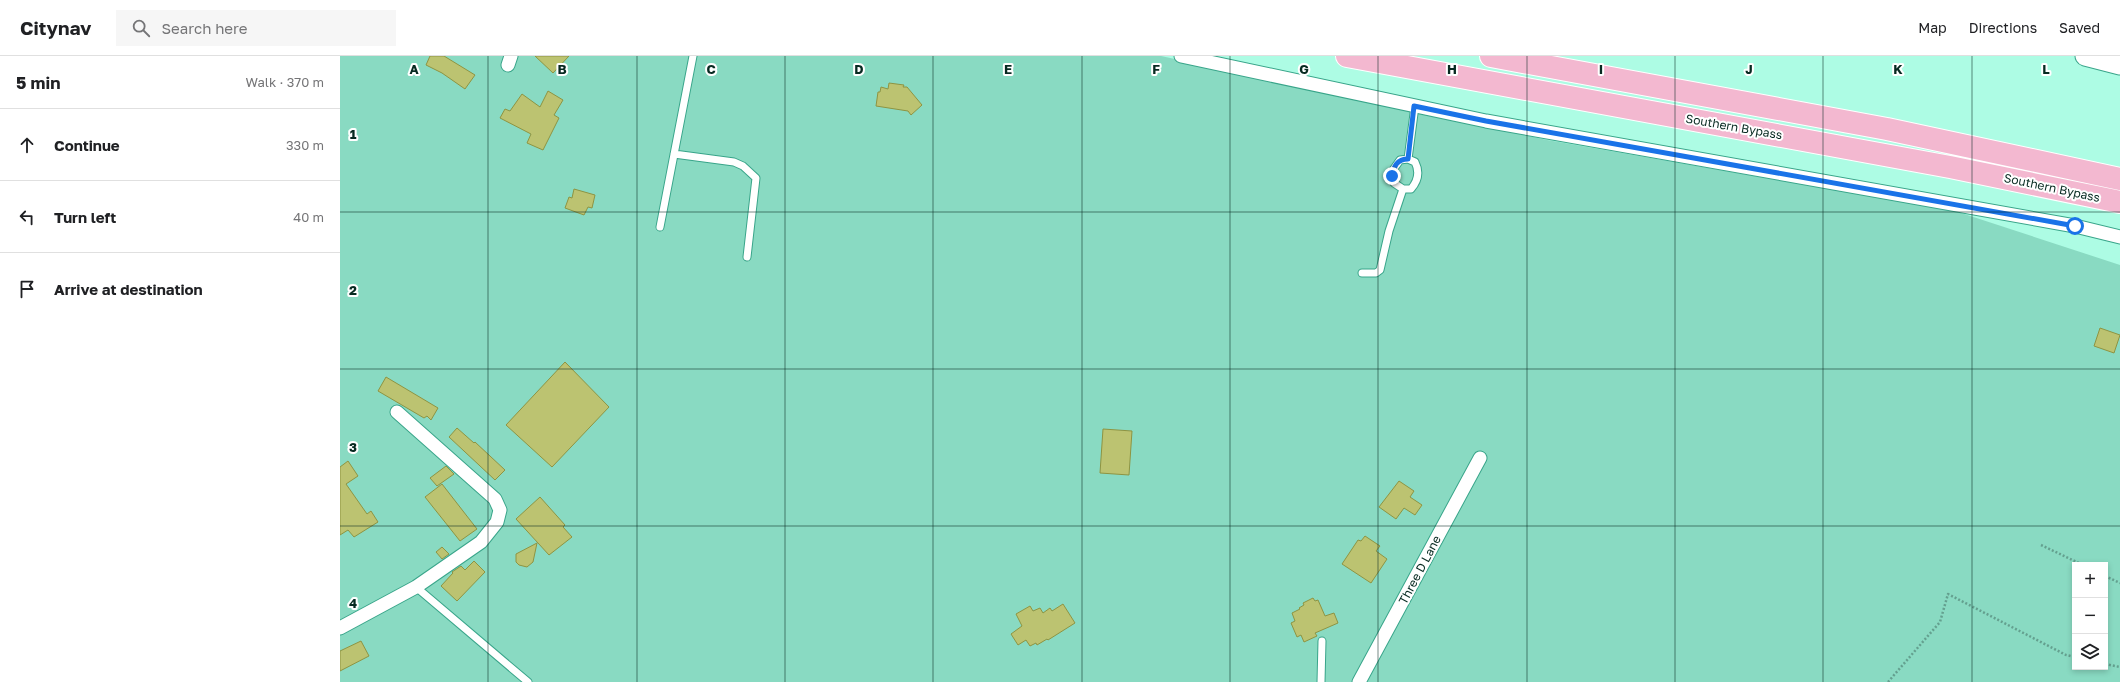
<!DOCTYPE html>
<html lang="en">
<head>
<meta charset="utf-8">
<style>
  :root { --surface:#fff; --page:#f6f6f6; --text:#202124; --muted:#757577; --line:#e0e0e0 }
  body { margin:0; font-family:"Golos Text",sans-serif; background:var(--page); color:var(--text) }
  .controls { position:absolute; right:12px; bottom:12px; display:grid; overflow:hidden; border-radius:0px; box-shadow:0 2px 6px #0003 }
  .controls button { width:36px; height:36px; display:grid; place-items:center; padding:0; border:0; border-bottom:1px solid var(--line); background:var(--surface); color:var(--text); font:20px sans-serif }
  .stop { position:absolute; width:12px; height:12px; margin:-9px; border:3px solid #1a73e8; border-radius:50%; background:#fff }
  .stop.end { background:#1a73e8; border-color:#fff; box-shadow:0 1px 4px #0008 }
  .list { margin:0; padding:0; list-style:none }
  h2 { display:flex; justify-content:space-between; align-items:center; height:52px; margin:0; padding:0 16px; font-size:17px }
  h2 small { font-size:13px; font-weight:400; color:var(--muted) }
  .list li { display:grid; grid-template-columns:26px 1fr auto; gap:12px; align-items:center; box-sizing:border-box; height:72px; padding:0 16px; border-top:1px solid var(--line) }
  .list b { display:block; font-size:15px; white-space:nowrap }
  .list em { font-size:13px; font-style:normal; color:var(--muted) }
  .icon { flex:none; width:22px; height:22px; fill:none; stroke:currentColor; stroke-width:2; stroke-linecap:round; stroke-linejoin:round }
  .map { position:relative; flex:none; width:1780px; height:626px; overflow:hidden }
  header { display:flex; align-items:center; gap:24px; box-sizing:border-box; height:56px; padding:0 20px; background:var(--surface); border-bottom:1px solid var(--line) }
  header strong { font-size:19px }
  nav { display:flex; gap:22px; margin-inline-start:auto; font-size:14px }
  .search { width:280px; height:36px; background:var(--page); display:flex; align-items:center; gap:10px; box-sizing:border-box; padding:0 14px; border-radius:0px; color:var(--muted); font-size:15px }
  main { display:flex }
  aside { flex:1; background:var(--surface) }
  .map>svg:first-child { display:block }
  .green { fill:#89dac2; fill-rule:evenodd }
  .building { fill:#bcc371; stroke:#8e9442 }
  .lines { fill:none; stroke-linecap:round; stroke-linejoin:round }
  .service-casing { stroke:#39a58a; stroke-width:9 }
  .minor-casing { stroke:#39a58a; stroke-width:15 }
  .secondary-casing { stroke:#39a58a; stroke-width:21 }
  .trunk-casing { stroke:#fff; stroke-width:24 }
  .path { stroke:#64a08f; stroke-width:2.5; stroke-dasharray:2 2; stroke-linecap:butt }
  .service { stroke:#fff; stroke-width:7 }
  .minor { stroke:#fff; stroke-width:13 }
  .secondary { stroke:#fff; stroke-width:19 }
  .trunk { stroke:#f3b8d0; stroke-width:22 }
  .route { stroke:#1a73e8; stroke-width:5 }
  .grid { fill:none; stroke:#072a21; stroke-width:1; stroke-opacity:0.55 }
  .labels { text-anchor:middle; stroke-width:4; stroke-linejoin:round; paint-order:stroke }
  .street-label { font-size:12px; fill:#072a21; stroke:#fff }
  .grid-label { font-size:13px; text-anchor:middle; font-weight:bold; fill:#072a21; stroke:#fff; stroke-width:4; stroke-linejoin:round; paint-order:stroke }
</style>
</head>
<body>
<header>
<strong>Citynav</strong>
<div class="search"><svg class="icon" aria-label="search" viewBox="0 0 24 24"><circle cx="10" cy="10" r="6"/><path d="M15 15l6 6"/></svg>Search here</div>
<nav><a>Map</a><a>Directions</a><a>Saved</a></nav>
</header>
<main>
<aside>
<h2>5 min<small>Walk · 370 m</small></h2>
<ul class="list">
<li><svg class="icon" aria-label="ahead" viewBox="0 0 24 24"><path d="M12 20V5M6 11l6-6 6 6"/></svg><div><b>Continue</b></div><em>330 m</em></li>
<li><svg class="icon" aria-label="left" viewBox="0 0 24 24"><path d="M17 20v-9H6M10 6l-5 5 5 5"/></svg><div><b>Turn left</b></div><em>40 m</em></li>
<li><svg class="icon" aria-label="arrive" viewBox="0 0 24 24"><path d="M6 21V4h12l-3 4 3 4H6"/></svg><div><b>Arrive at destination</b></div></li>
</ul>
</aside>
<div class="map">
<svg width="1780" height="626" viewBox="0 0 1780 626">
  <rect width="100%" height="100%" fill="#adfce4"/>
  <path class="green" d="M0 0H821L1207 84 1615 155 1780 209V626H0ZM1735 509H1765V611H1735Z"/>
  <path class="building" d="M90 0H104L135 19 125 33 102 17 86 9Z
    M195 0H229L213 17Z
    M549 27 564 29 563 31H567L582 49 571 59 568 55 536 50 538 36H540L541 31 548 33Z
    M208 35 223 44 214 59 219 62 203 94 187 87 191 78 160 62 165 53 170 55 182 38 200 51Z
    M234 133 255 139 252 152 248 151 244 159 225 152 229 141 232 142Z
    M1760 272 1780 279 1774 297 1754 290Z
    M225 306 269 351 212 411 166 369Z
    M46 321 98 352 91 364 87 360 84 362 38 335Z
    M117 372 134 387 135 386 165 414 155 424 109 381Z
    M763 373 792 375 789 419 760 417Z
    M8 405 18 420 6 428 27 458 31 455 38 466 14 481 8 474 0 479V411Z
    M106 410 114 418 97 430 90 422Z
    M1059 425 1074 435 1070 441 1082 449 1075 459 1064 452 1056 463 1039 451Z
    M102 428 137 473 120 485 85 441Z
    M200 441 225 469 223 471 232 481 209 499 176 463Z
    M1025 480 1040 490 1036 495 1047 503 1031 527 1002 508 1018 484 1021 485Z
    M197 487 193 506 187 511 179 509 176 506V498Z
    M102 491 109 498 102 503 96 496Z
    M134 505 145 516 117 545 101 530 113 517 112 516 121 510 125 514Z
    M973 542 975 545 978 544 985 560 994 557 998 567 975 577 977 580 964 586 961 579 957 581 951 567 955 565 952 557 960 553 959 552 964 549 963 547Z
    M723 548 735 567 708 584 707 583 697 589 696 587 690 590 686 584 678 589 671 578 682 570 676 558 690 550 693 555 700 552 703 557 710 552 712 555Z
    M21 585 29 600 0 615V595Z"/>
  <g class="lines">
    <g class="service-casing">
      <path id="service" d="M334 98 394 106 403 110 416 122 407 201
        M1063 133H1071C1078 125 1080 116 1075 106L1068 103
        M320 171 353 0
        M1022 217H1036L1040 214 1049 175 1063 133 1054 127 1053 114 1060 104 1068 103 1075 50
        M76 531 188 626
        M981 626 982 585"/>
    </g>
    <g class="minor-casing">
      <path id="minor" d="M841 0 1146 65 1735 170 1780 181
        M168 9 171 0
        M0 572 76 531 141 486 157 466 160 454 155 443 57 356
        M1019 626 1140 402"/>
    </g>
    <g class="secondary-casing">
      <path id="secondary" d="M1745 0 1780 9"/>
    </g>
    <g class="trunk-casing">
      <path id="trunk" d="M1007 0 1610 111 1780 146
        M1151 0 1547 73 1780 123"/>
    </g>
    <path class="path" d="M1701 489 1743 509
      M1765 520 1780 527
      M1765 608 1780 611
      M1548 626 1600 566 1608 538 1726 599 1735 601"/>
    <use href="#service" class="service"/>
    <use href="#minor" class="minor"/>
    <use href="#secondary" class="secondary"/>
    <use href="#trunk" class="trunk"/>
  </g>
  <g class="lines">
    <path class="route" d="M1052 120C1054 110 1057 103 1068 103L1074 50 1146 65 1735 170"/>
  </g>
  <path class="grid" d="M148 0V626M297 0V626M445 0V626M593 0V626M742 0V626M890 0V626M1038 0V626M1187 0V626M1335 0V626M1483 0V626M1632 0V626M0 156H1780M0 313H1780M0 470H1780"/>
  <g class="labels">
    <g class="street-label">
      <text transform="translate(1394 71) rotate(10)" y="4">Southern Bypass</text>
      <text transform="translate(1712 132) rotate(12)" y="4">Southern Bypass</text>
      <text transform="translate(1080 514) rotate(-62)" y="4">Three D Lane</text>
    </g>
  </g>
  <g class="grid-label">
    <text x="74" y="18">A</text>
    <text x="222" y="18">B</text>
    <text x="371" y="18">C</text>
    <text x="519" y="18">D</text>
    <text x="668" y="18">E</text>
    <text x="816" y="18">F</text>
    <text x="964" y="18">G</text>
    <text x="1112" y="18">H</text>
    <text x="1261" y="18">I</text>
    <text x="1409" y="18">J</text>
    <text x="1558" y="18">K</text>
    <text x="1706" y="18">L</text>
    <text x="13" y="83">1</text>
    <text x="13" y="239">2</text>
    <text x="13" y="396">3</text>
    <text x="13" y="552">4</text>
  </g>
</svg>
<div class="controls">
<button>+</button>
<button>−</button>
<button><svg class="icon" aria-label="layers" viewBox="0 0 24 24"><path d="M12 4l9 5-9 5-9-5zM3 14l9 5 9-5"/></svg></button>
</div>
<div class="stop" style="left:1735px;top:170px"></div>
<div class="stop end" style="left:1052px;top:120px"></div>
</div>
</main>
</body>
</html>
